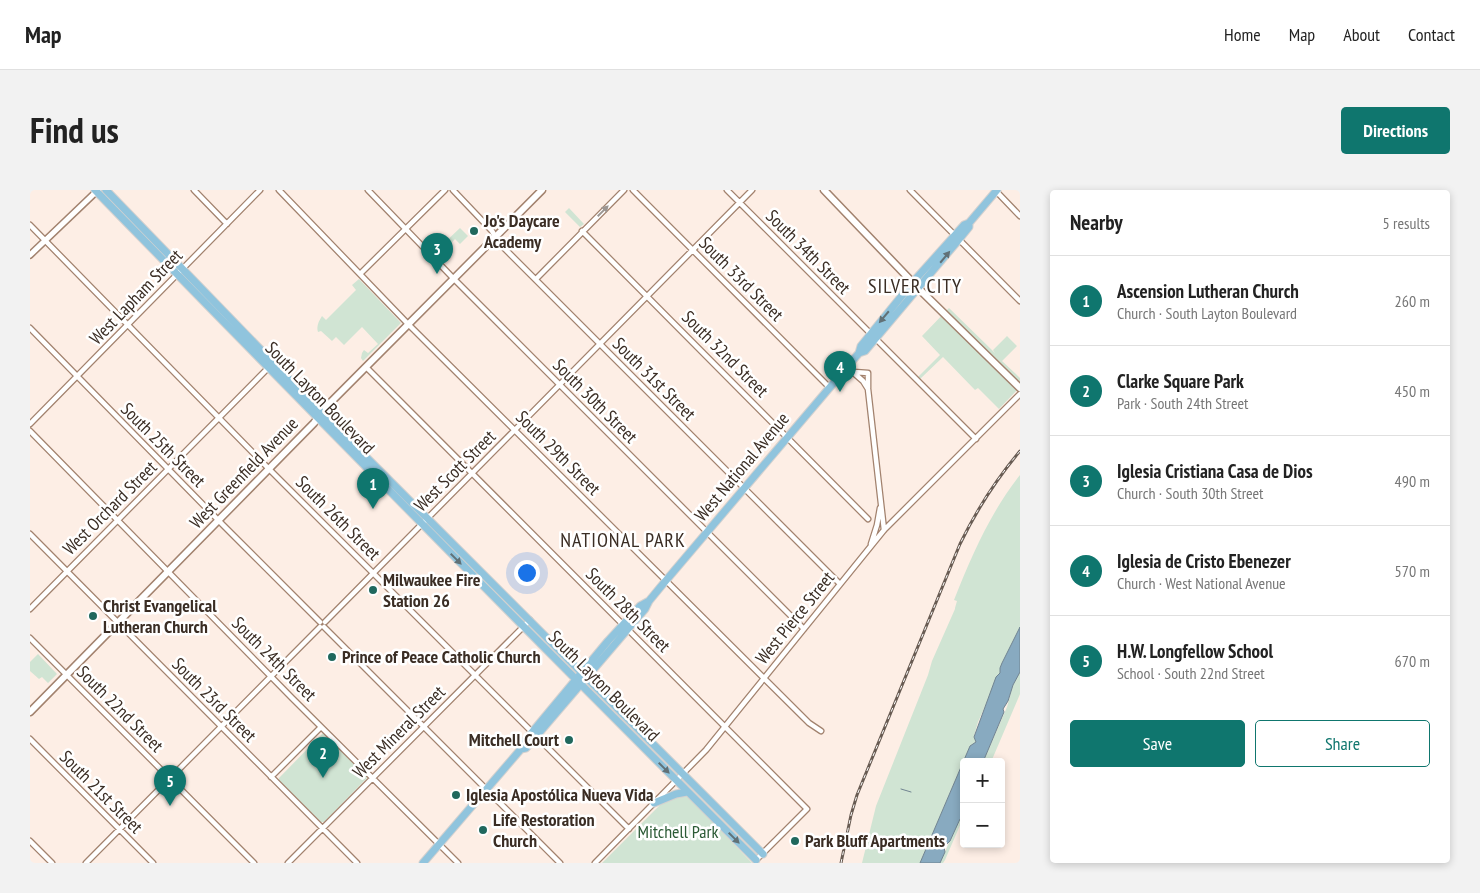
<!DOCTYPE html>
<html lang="en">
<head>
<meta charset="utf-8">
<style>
  :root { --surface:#fff; --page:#f2f2f2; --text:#222; --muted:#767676; --line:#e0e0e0; --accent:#0f766e }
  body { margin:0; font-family:"PT Sans Narrow",sans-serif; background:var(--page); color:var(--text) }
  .controls { position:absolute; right:15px; bottom:15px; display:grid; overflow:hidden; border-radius:5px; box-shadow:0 2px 8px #0003 }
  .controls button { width:45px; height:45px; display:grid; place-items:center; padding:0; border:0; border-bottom:1px solid var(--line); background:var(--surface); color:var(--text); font:25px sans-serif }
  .you { position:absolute; left:496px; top:382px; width:18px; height:18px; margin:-12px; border:4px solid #fff; border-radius:50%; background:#1a73e8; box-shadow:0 0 0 8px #1a73e833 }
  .badge { display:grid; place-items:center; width:32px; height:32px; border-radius:50%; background:var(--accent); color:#fff; font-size:16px; font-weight:700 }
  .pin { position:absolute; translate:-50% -41px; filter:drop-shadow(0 1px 2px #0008) }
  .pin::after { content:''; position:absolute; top:26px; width:18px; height:15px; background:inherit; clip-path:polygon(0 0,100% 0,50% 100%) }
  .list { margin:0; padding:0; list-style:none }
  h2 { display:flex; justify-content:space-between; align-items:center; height:65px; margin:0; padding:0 20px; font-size:21px }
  h2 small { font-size:16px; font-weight:400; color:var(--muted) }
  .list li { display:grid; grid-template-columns:32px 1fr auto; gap:15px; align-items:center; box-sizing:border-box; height:90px; padding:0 20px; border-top:1px solid var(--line) }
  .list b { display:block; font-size:19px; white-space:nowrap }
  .list p { margin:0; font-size:16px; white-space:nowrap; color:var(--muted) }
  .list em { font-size:16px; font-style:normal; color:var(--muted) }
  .actions { display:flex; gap:10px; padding:15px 20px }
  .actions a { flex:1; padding:11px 0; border:1px solid var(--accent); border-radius:5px; text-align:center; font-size:18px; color:var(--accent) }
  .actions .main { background:var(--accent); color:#fff }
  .map { position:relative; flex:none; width:990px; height:673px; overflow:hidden; border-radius:5px }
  header { display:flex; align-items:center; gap:30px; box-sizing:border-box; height:70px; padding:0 25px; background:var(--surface); border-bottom:1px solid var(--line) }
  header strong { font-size:24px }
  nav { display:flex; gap:28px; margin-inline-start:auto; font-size:18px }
  .intro { display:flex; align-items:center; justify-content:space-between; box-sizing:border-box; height:120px; padding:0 30px }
  h1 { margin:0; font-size:35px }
  .button { padding:12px 22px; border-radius:5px; background:var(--accent); color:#fff; font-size:18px; font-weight:700 }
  main { display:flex; gap:30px; padding:0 30px }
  aside { flex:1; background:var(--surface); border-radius:5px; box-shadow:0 2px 8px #0003 }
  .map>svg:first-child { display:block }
  .green { fill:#d0e4d3 }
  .water { fill:#88aac0; stroke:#718491 }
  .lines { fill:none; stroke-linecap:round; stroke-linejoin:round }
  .stream { stroke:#718491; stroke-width:1 }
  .minor-casing { stroke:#a2826e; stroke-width:7 }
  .tertiary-casing { stroke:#a2826e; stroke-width:8 }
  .secondary-casing { stroke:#a2826e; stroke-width:9 }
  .primary-casing { stroke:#d4d1cf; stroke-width:9 }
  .minor { stroke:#fff; stroke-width:4.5 }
  .tertiary { stroke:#fff; stroke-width:5 }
  .secondary { stroke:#fff; stroke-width:6 }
  .primary { stroke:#90c4dd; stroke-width:7 }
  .rail-casing { stroke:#685b52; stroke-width:3 }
  .rail { stroke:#fff; stroke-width:1; stroke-dasharray:4; stroke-linecap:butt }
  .oneway { fill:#9c9692 }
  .oneway2 { fill:#617177 }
  .poi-dot { fill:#20685d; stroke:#fff; stroke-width:2 }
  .labels { text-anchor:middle; stroke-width:5; stroke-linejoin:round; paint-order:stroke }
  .poi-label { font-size:18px; font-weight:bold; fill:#3a2d24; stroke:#fff; text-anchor:start }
  .street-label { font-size:18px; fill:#3a2d24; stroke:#fff }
  .park-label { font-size:18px; fill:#2b5a35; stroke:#fff }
  .quarter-label { font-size:20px; letter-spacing:1px; fill:#3a2d24; stroke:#fff }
</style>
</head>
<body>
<header>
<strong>Map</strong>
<nav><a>Home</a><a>Map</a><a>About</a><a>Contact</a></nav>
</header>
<div class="intro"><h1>Find us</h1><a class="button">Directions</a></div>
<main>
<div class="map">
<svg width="990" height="673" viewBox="0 0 990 673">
  <rect width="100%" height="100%" fill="#fdeee5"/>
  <path class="green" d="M539 18 554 34 550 37 535 22Z
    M430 38 438 46 430 54 425 49 416 59 412 55Z
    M329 89 371 133 333 171 331 168 332 163 334 160 338 163 348 154 332 137 314 155 306 147 302 151 291 141 288 142C286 136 289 131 292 126L296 130 326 100 322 95Z
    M919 118 965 163 963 160 977 146 987 156 972 171 990 188V197L969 219 948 198 945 200 913 167 890 189 888 187 910 165 892 146Z
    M990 285V437L970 478V483L948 532 944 546 946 552 940 556 890 673H832L846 616 898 485 902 471 925 419V418L927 411 924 410C942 365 960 323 990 285Z
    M8 464 27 484 18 493 12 487 9 489 0 481V472Z
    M990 482V504L961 572H953L977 517 983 495Z
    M293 543 337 586V588L294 632H291L249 590V588Z
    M653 603 657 605 722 673H572L631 614Z
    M934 615V626L915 670 913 673H910L930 628Z"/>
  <path class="water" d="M990 437V482L983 495 978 511 973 519 974 522 953 572H934V610L932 613V627L930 629 920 651 914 657 915 662 910 673H890L940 556 946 552 944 547 966 487 970 483V478L972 473Z"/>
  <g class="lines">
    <path class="stream" d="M871 599 881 602"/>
    <g class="minor-casing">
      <path id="minor" d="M164 0 197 34
        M249 0 378 134 779 533 791 541
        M338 0 424 89 774 439
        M423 0 462 41 469 53 810 394
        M603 0 800 198
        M697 0 946 249
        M880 0 990 111
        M965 0 990 26
        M0 35 239 279 599 639
        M552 41 838 329
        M330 84 415 0
        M506 89 594 0
        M0 138 193 335 290 432
        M336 177 777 619 726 670
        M817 177 833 191 838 199 854 340
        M824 182 838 183V198
        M0 234 230 0
        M0 241 262 508 428 673
        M0 344 327 673
        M841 354 847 335 850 318
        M0 419 240 176
        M295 432 722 0
        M294 437 530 673
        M0 448 224 673
        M0 549 123 673
        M241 587 291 537
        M0 651 22 673
        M56 673 290 437
        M258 673 500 430
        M565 673 676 560 854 340 990 204"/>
    </g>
    <g class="tertiary-casing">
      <path id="tertiary" d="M0 65 68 0"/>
    </g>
    <g class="secondary-casing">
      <path id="secondary" d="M794 0 888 98 990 198
        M0 522 284 233 294 219 512 0"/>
    </g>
    <g class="primary-casing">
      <path id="primary" d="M65 0C284 225 504 448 726 670
        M76 0 292 223 733 664
        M829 163 831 156 883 92 934 35 939 33
        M491 559 492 555 499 546 578 451 610 416 619 411
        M624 613 646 604 657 602
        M393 673 491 559 496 558 503 550 615 419 619 411 633 394 829 163 835 161 926 53 939 37V33L967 0"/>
    </g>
    <use href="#minor" class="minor"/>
    <use href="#tertiary" class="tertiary"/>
    <use href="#secondary" class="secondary"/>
    <use href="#primary" class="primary"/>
    <g class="rail-casing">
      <path id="rail" d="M811 673 821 625 827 605 930 354C947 319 965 291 990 261"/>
    </g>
    <use href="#rail" class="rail"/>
  </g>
  <defs><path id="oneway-solid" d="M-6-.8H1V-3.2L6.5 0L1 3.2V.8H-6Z" transform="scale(1.25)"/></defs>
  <use class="oneway" href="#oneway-solid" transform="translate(573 21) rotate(-45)"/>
  <g class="oneway2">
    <use href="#oneway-solid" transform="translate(915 67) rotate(-50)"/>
    <use href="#oneway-solid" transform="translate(854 127) rotate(130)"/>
    <use href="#oneway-solid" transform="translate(426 369) rotate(45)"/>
    <use href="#oneway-solid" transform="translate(634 578) rotate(45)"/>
    <use href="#oneway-solid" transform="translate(704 648) rotate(45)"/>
  </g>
  <g class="poi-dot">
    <circle cx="444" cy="41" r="5"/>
    <circle cx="343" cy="400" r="5"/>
    <circle cx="63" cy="426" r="5"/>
    <circle cx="302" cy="467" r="5"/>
    <circle cx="539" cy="550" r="5"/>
    <circle cx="426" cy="605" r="5"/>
    <circle cx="453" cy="640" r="5"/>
    <circle cx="765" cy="651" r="5"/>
  </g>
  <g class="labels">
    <g class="poi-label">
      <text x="454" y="37">Jo's Daycare<tspan x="454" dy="21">Academy</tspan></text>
      <text x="353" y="396">Milwaukee Fire<tspan x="353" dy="21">Station 26</tspan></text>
      <text x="73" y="422">Christ Evangelical<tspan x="73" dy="21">Lutheran Church</tspan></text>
      <text x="312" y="473">Prince of Peace Catholic Church</text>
      <text x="529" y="556" text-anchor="end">Mitchell Court</text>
      <text x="436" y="611">Iglesia Apostólica Nueva Vida</text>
      <text x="463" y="636">Life Restoration<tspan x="463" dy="21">Church</tspan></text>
      <text x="775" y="657">Park Bluff Apartments</text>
    </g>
    <g class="street-label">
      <text transform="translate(778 62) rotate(45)" y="6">South 34th Street</text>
      <text transform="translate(711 89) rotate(45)" y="6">South 33rd Street</text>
      <text transform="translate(106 107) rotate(-46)" y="6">West Lapham Street</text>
      <text transform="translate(695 164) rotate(45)" y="6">South 32nd Street</text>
      <text transform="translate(624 189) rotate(45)" y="6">South 31st Street</text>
      <text transform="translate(290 208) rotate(46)" y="6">South Layton Boulevard</text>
      <text transform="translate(565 211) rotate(45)" y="6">South 30th Street</text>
      <text transform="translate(133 255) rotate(45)" y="6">South 25th Street</text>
      <text transform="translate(528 263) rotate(45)" y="6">South 29th Street</text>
      <text transform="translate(712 277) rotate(-50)" y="6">West National Avenue</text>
      <text transform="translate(425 281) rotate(-45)" y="6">West Scott Street</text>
      <text transform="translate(214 283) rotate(-46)" y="6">West Greenfield Avenue</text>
      <text transform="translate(80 318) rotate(-45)" y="6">West Orchard Street</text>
      <text transform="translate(308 328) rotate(45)" y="6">South 26th Street</text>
      <text transform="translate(598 420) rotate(45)" y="6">South 28th Street</text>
      <text transform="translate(765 428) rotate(-51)" y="6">West Pierce Street</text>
      <text transform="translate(244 469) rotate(45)" y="6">South 24th Street</text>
      <text transform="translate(574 496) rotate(45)" y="6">South Layton Boulevard</text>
      <text transform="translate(184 510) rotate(45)" y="6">South 23rd Street</text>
      <text transform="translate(90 519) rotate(45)" y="6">South 22nd Street</text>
      <text transform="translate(369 542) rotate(-45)" y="6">West Mineral Street</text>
      <text transform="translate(71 602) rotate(45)" y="6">South 21st Street</text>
    </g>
    <g class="park-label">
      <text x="648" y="648">Mitchell Park</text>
    </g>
    <g class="quarter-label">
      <text x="885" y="103">SILVER CITY</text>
      <text x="593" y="357">NATIONAL PARK</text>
    </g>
  </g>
</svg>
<div class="controls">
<button>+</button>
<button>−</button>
</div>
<div class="you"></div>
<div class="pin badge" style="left:343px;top:319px">1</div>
<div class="pin badge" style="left:293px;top:588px">2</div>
<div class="pin badge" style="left:407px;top:84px">3</div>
<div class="pin badge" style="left:810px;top:202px">4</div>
<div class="pin badge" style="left:140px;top:616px">5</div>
</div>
<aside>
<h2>Nearby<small>5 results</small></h2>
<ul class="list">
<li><span class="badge">1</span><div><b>Ascension Lutheran Church</b><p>Church · South Layton Boulevard</p></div><em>260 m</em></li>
<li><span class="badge">2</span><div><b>Clarke Square Park</b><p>Park · South 24th Street</p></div><em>450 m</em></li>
<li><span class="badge">3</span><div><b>Iglesia Cristiana Casa de Dios</b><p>Church · South 30th Street</p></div><em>490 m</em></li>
<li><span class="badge">4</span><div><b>Iglesia de Cristo Ebenezer</b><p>Church · West National Avenue</p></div><em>570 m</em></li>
<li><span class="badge">5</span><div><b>H.W. Longfellow School</b><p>School · South 22nd Street</p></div><em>670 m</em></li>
</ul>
<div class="actions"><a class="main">Save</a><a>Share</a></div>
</aside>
</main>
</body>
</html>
